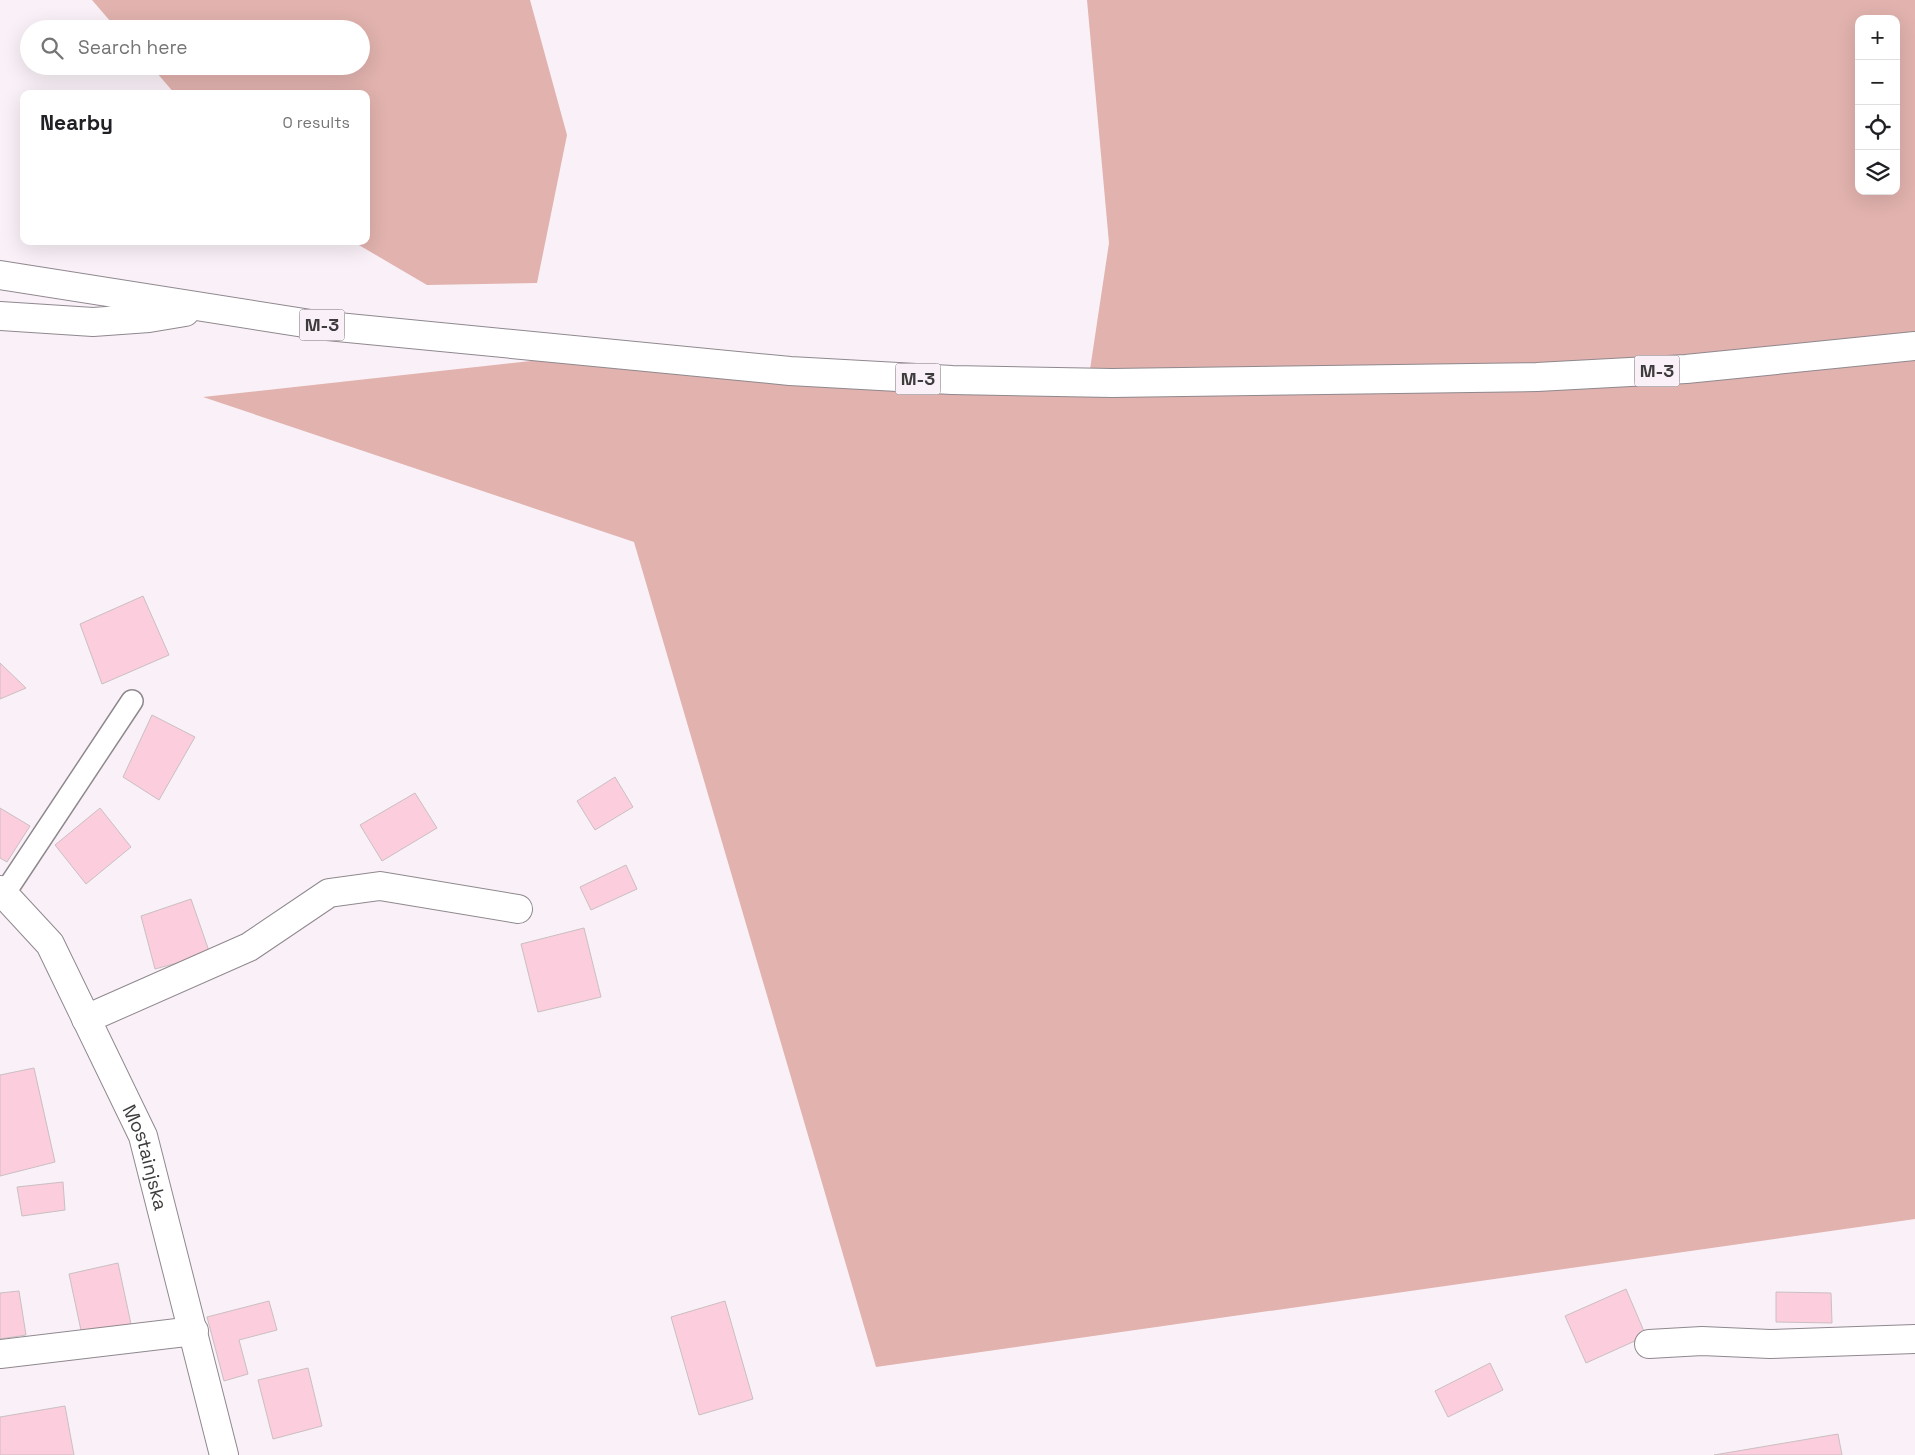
<!DOCTYPE html>
<html lang="en">
<head>
<meta charset="utf-8">
<style>
  :root { --surface:#fff; --page:#f6f6f6; --text:#202124; --muted:#757577; --line:#e0e0e0 }
  body { margin:0; font-family:"Space Grotesk",sans-serif; background:var(--page); color:var(--text) }
  .controls { position:absolute; right:15px; top:15px; display:grid; overflow:hidden; border-radius:10px; box-shadow:0 5px 20px #0002 }
  .controls button { width:45px; height:45px; display:grid; place-items:center; padding:0; border:0; border-bottom:1px solid var(--line); background:var(--surface); color:var(--text); font:25px sans-serif }
  .list { margin:0; padding:0; list-style:none }
  h2 { display:flex; justify-content:space-between; align-items:center; height:65px; margin:0; padding:0 20px; font-size:21px }
  h2 small { font-size:16px; font-weight:400; color:var(--muted) }
  .icon { flex:none; width:28px; height:28px; fill:none; stroke:currentColor; stroke-width:2; stroke-linecap:round; stroke-linejoin:round }
  .map { position:relative; flex:none; width:1915px; height:1455px; overflow:hidden }
  .search { position:absolute; background:var(--surface); box-shadow:0 5px 20px #0002; left:20px; top:20px; width:350px; height:55px; display:flex; align-items:center; gap:12px; box-sizing:border-box; padding:0 18px; border-radius:28px; color:var(--muted); font-size:19px }
  .panel { position:absolute; background:var(--surface); box-shadow:0 5px 20px #0002; left:20px; top:90px; width:350px; height:155px; border-radius:10px }
  .map>svg:first-child { display:block }
  .forest { fill:#e1b2ae; fill-rule:evenodd }
  .building { fill:#fccddc; stroke:#cabfc2 }
  .lines { fill:none; stroke-linecap:round; stroke-linejoin:round }
  .lane-casing { stroke:#8f888e; stroke-width:24 }
  .street-casing { stroke:#8f888e; stroke-width:30 }
  .primary-casing { stroke:#8f888e; stroke-width:30 }
  .lane { stroke:#fff; stroke-width:21 }
  .street { stroke:#fff; stroke-width:28 }
  .primary { stroke:#fff; stroke-width:28 }
  .labels { text-anchor:middle; stroke-width:4; stroke-linejoin:round; paint-order:stroke }
  .shield { fill:#f9f1f7; stroke:#767275; stroke-width:1 }
  .shield-label { font-size:18px; font-weight:bold; fill:#3e3b3d }
  .street-label { font-size:19px; fill:#3e3b3d; stroke:#f9f1f7 }
</style>
</head>
<body>
<div class="map">
<svg width="1915" height="1455" viewBox="0 0 1915 1455">
  <rect width="100%" height="100%" fill="#f9f1f7"/>
  <path class="forest" d="M92 0H530L567 135 537 283 427 285 352 241H366V94H175L151 66H361V29H117Z
    M1087 0H1915V1219L876 1367 634 542 203 397 604 353 1088 383 1109 243ZM1859 19H1896V191H1859Z"/>
  <path class="building" d="M143 596 169 655 102 684 80 624Z
    M0 663 26 688 0 699Z
    M152 715 195 737 159 800 123 777Z
    M615 777 633 807 595 830 577 801Z
    M415 793 437 828 382 861 360 825Z
    M0 808 30 826 7 862 0 858Z
    M100 808 131 847 86 884 55 845Z
    M626 865 637 889 591 910 580 887Z
    M191 899 210 954 155 969 141 916Z
    M584 928 601 997 538 1012 521 944Z
    M34 1068 55 1162 0 1176V1075Z
    M63 1182 65 1210 22 1216 17 1187Z
    M118 1263 131 1324 82 1335 69 1274Z
    M1626 1289 1646 1336 1586 1363 1565 1316Z
    M19 1291 26 1335 0 1339V1293Z
    M1776 1292 1831 1293 1832 1323 1776 1322Z
    M269 1301 277 1330 239 1340 248 1374 224 1381 207 1317Z
    M725 1301 753 1399 699 1415 671 1317Z
    M1490 1363 1503 1390 1448 1417 1435 1391Z
    M308 1368 322 1426 273 1439 258 1380Z
    M65 1406 74 1455H0V1417Z
    M1838 1434 1842 1455H1714Z"/>
  <g class="lines">
    <g class="lane-casing">
      <path id="lane" d="M4 894 132 701"/>
    </g>
    <g class="street-casing">
      <g id="street">
        <path id="s1" d="M0 890 50 944 143 1136 224 1455"/>
        <path d="M86 1019 249 947 329 893 380 886 518 909"/>
        <path d="M1649 1344 1702 1341 1770 1344 1915 1339"/>
        <path d="M0 1354 194 1331"/>
      </g>
    </g>
    <g class="primary-casing">
      <path id="primary" d="M0 275 317 325 790 371 952 380 1112 383 1537 377 1686 369 1915 346
        M0 316 93 322 149 318 185 312"/>
    </g>
    <use href="#lane" class="lane"/>
    <use href="#street" class="street"/>
    <use href="#primary" class="primary"/>
  </g>
  <g class="labels">
    <g class="shield">
      <rect x="299.5" y="309.5" width="45" height="31" rx="4"/>
      <rect x="1634.5" y="355.5" width="45" height="31" rx="4"/>
      <rect x="895.5" y="363.5" width="45" height="31" rx="4"/>
    </g>
    <g class="shield-label">
      <text x="322" y="331">M-3</text>
      <text x="1657" y="377">M-3</text>
      <text x="918" y="385">M-3</text>
    </g>
    <g class="street-label">
      <text dy="7" stroke="none"><textPath href="#s1" startOffset="308">Mostainjska</textPath></text>
    </g>
  </g>
</svg>
<div class="controls">
<button>+</button>
<button>−</button>
<button><svg class="icon" aria-label="locate" viewBox="0 0 24 24"><circle cx="12" cy="12" r="6"/><path d="M12 2v4M12 18v4M2 12h4M18 12h4"/></svg></button>
<button><svg class="icon" aria-label="layers" viewBox="0 0 24 24"><path d="M12 4l9 5-9 5-9-5zM3 14l9 5 9-5"/></svg></button>
</div>
<div class="search"><svg class="icon" aria-label="search" viewBox="0 0 24 24"><circle cx="10" cy="10" r="6"/><path d="M15 15l6 6"/></svg>Search here</div>
<section class="panel">
<h2>Nearby<small>0 results</small></h2>
<ul class="list">
</ul>
</section>
</div>
</body>
</html>
